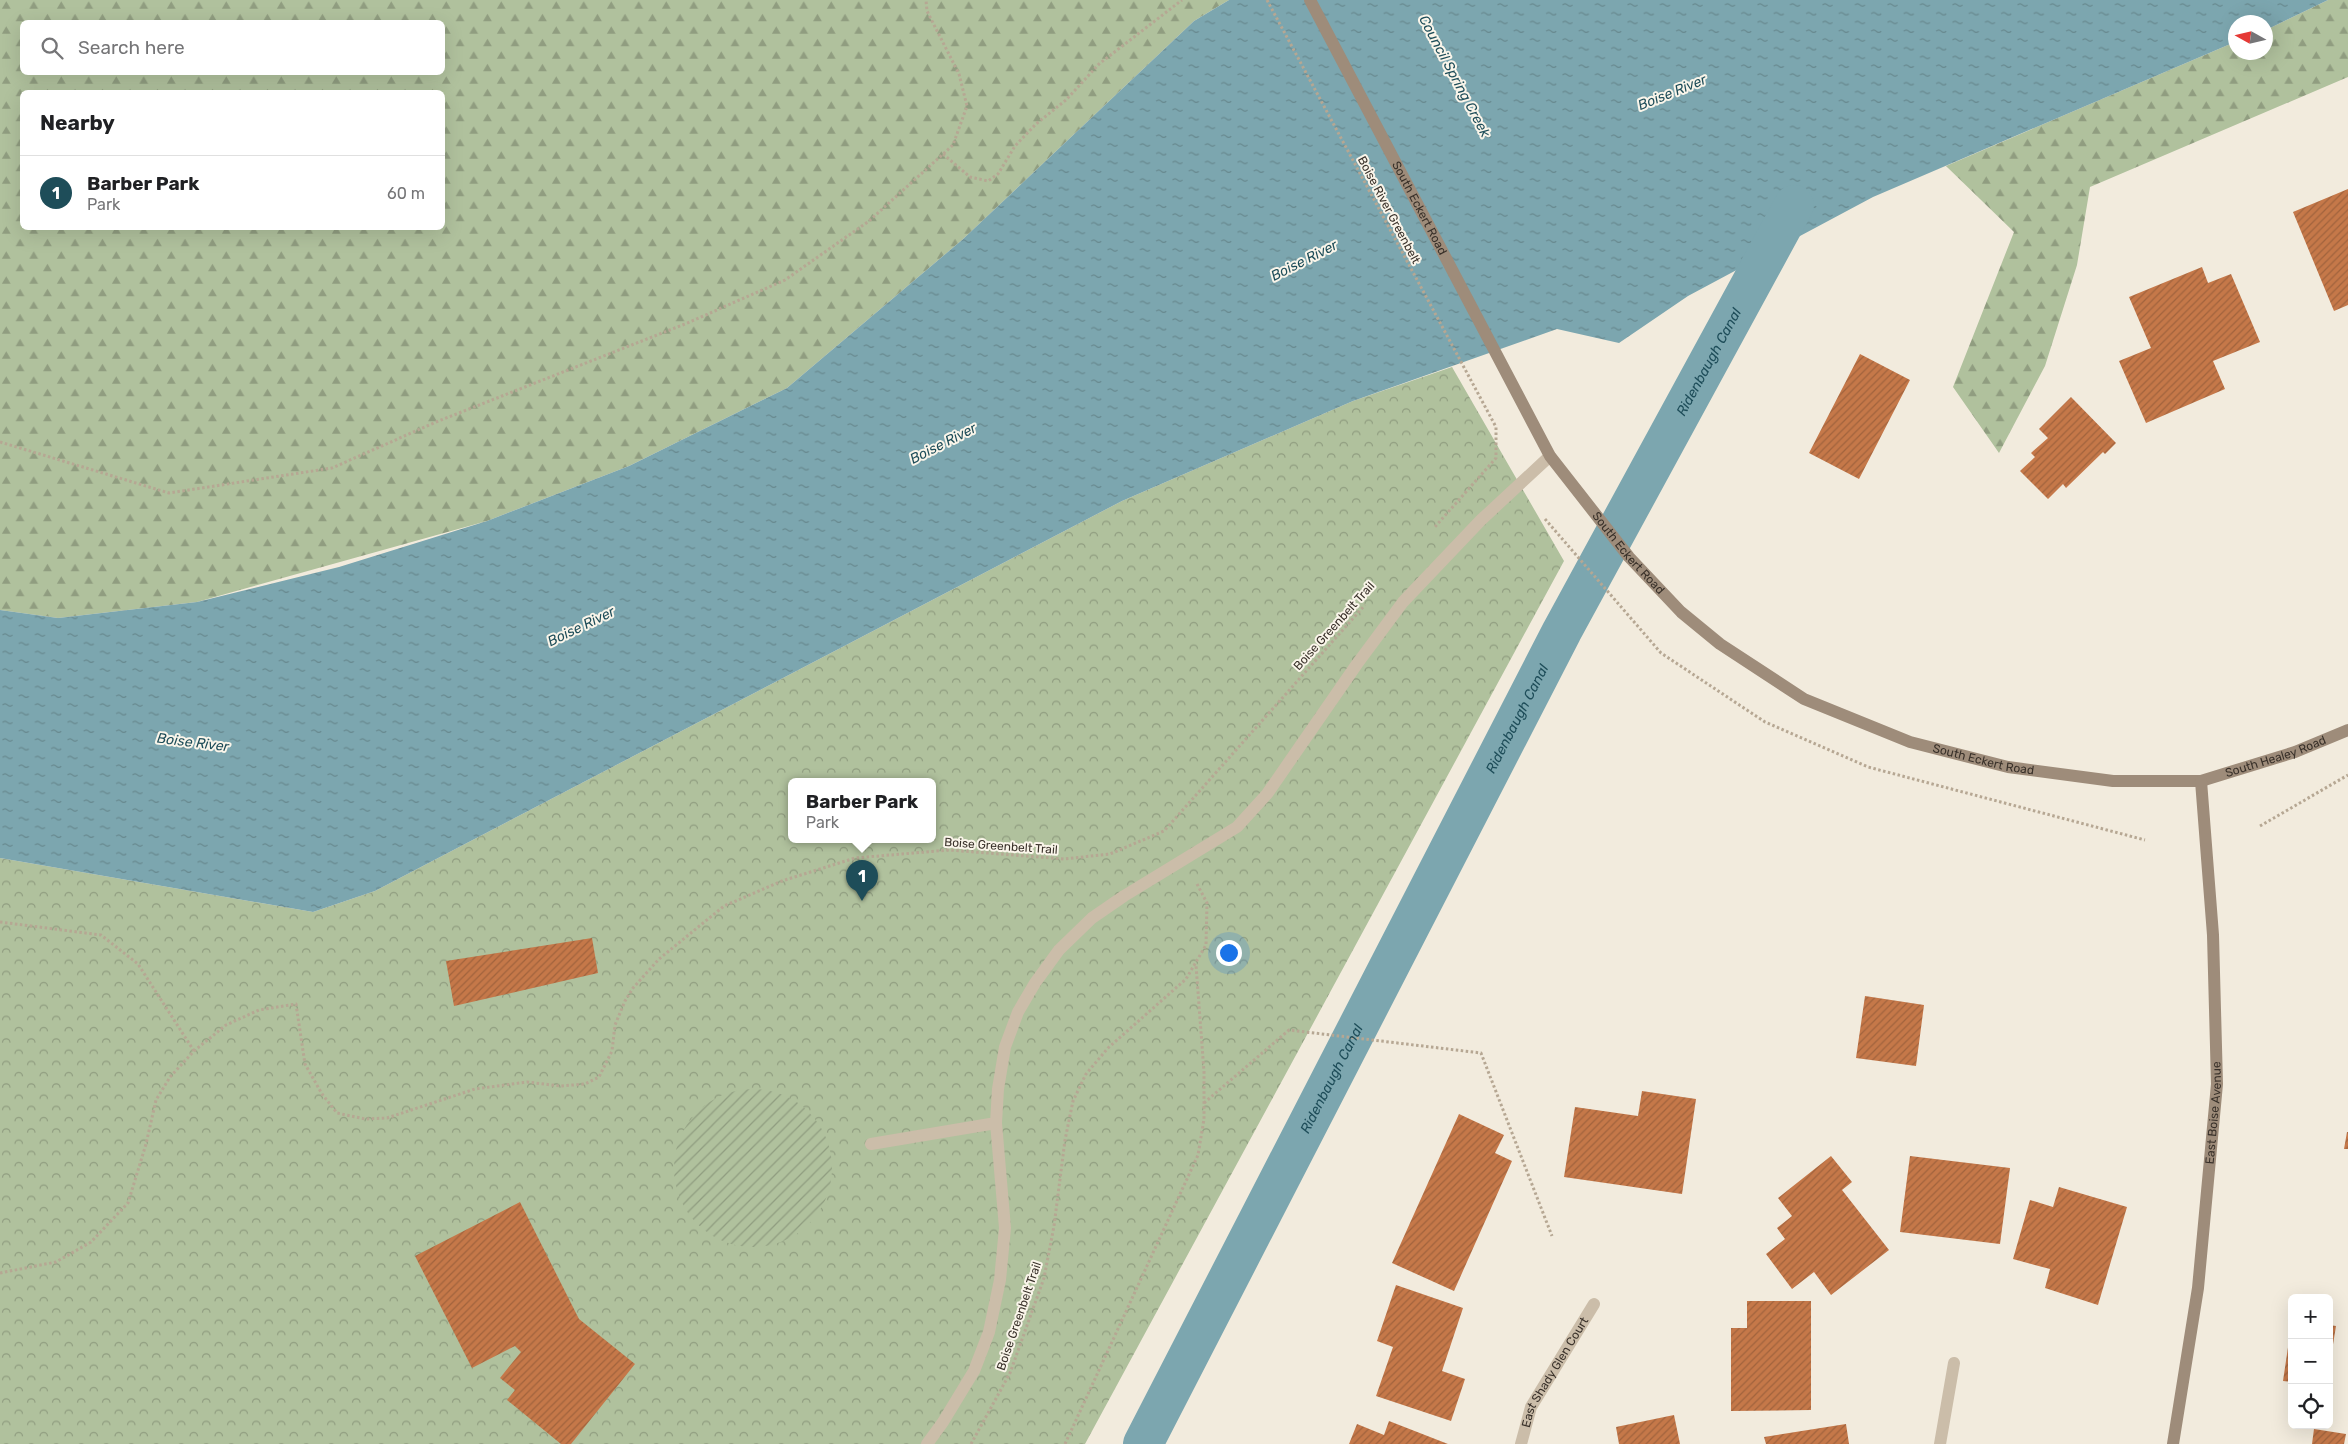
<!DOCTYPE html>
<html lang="en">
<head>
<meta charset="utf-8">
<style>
  :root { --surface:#fff; --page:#f2f2f2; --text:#202124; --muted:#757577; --line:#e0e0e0; --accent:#1e4d59 }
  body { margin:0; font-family:Rubik,sans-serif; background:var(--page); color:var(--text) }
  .controls { position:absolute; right:15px; bottom:15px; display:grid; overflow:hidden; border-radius:8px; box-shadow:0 5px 20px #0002 }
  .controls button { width:45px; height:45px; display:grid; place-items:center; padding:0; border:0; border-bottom:1px solid var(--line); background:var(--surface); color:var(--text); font:25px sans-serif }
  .compass { position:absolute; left:2228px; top:15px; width:45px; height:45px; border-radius:50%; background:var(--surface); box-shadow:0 5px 20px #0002; rotate:278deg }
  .you { position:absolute; left:1228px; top:952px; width:18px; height:18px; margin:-12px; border:4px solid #fff; border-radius:50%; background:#1a73e8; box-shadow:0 0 0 8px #1a73e833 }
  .badge { display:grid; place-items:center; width:32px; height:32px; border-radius:50%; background:var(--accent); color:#fff; font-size:16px; font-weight:700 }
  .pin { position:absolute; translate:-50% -41px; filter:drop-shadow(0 1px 2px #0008) }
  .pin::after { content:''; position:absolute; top:26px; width:18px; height:15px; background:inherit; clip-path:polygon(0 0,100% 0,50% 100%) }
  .popup { position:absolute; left:788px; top:778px; width:148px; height:65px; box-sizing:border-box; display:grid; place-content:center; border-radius:8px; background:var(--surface); filter:drop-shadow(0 1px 4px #0005); font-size:16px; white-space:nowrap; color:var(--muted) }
  .popup b { font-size:19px; color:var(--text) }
  .popup::after { content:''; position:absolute; left:50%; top:100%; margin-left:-10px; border:10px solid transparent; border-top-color:var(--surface) }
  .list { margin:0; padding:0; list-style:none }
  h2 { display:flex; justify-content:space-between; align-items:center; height:65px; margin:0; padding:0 20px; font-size:21px }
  h2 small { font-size:16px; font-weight:400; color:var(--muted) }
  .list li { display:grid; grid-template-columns:32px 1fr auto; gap:15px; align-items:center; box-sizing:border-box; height:75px; padding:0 20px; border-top:1px solid var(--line) }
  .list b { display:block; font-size:19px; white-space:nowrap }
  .list p { margin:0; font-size:16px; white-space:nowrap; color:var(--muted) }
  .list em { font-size:16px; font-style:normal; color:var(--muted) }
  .icon { flex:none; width:28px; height:28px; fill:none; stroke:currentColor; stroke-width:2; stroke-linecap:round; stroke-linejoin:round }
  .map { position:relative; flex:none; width:2348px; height:1444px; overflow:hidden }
  .search { position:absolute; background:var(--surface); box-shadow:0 5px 20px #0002; left:20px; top:20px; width:425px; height:55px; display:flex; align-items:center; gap:12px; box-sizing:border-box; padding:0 18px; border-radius:8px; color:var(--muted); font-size:19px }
  .panel { position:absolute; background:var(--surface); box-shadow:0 5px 20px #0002; left:20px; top:90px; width:425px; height:140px; border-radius:8px }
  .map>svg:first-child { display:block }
  .forest { fill:url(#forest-firs); fill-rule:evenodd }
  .park { fill:url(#park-crowns); fill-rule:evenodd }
  .garden { fill:url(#garden-furrows) }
  .water { fill:url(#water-ripples) }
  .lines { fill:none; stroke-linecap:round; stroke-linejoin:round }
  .canal { stroke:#7ca6af; stroke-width:40 }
  .building { fill:url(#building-hatch) }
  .path { stroke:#b6a793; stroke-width:3; stroke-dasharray:2.5 2.5; stroke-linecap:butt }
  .lane { stroke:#cbbda9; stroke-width:12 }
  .street { stroke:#cbbda9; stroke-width:12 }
  .secondary { stroke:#9e8c7a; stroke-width:12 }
  .labels { text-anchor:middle; stroke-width:4; stroke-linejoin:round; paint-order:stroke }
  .street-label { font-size:12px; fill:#383029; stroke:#faf5ea }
  .water-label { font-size:14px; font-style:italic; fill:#1e4d59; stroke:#faf5ea }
</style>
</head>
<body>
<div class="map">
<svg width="2348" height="1444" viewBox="0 0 2348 1444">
  <defs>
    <pattern id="forest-firs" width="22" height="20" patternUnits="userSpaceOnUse" patternTransform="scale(1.25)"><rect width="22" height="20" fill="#b0c19d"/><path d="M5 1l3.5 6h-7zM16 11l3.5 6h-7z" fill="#909d80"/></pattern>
    <pattern id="park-crowns" width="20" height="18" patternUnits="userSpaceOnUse" patternTransform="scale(1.25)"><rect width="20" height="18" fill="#b0c19d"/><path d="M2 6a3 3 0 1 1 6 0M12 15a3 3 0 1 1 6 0" fill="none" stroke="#909d80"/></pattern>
    <pattern id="garden-furrows" width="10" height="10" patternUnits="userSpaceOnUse" patternTransform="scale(1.25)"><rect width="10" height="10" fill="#b0c19d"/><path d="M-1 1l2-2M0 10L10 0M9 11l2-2" fill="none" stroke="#909d80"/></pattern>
    <pattern id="water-ripples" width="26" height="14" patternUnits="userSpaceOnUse" patternTransform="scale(1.25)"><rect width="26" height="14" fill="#7ca6af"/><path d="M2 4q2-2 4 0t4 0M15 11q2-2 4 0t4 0" fill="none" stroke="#67888e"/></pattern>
    <pattern id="building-hatch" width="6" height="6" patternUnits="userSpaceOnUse" patternTransform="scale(1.25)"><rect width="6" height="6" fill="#c57849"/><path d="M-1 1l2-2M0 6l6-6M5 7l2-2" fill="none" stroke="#a1633d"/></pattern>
  </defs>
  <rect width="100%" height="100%" fill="#f2ebdd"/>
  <path class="forest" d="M0 0H1229L1194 21 962 240 787 388 629 466 487 521 197 602 58 618 0 610ZM22 22H442V72H22ZM22 92H442V228H22Z
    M2328 0H2348V77L2090 187 2077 265 2045 366 1999 453 1953 387 2014 232 1946 166 2235 42 2236 52H2266V30Z"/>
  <path class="park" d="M1452 367 1564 561 1085 1444H0V858L313 912 375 891 1122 501 1353 401ZM792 782H932V840H792Z"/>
  <path class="garden" d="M674 1168a79 79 0 1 1 158 0a79 79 0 1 1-158 0Z"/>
  <path class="water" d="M1229 0H2328L2266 30V22H2236L2235 42 1873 197 1688 296 1619 343 1557 329 1353 401 1122 501 375 891 313 912 0 858V610L58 618 197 602 339 567 487 521 629 466 787 388 962 240 1194 21Z"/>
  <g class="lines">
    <path class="canal" id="s1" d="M1143 1444 1562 631 1794 205"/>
  </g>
  <path class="building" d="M2348 189V305L2334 311 2293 212Z
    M2202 267 2208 283 2231 274 2260 342 2213 361 2225 389 2146 423 2119 361 2151 348 2129 297Z
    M1860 354 1910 380 1859 479 1809 453Z
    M2071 397 2116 443 2105 454 2103 452 2066 488 2063 484 2048 499 2020 471 2035 457 2031 453 2048 438 2039 429Z
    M592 938 598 973 454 1006 446 961Z
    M1865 996 1924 1005 1916 1066 1856 1058Z
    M1642 1091 1696 1099 1682 1194 1564 1177 1575 1107 1638 1116Z
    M1459 1114 1504 1135 1495 1153 1512 1161 1454 1291 1392 1263Z
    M2347 1132H2348V1149H2344Z
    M1831 1156 1852 1182 1842 1190 1889 1250 1831 1295 1814 1272 1792 1289 1766 1254 1785 1239 1777 1228 1792 1216 1778 1198Z
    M1910 1156 2010 1168 2000 1244 1900 1232Z
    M2059 1187 2127 1207 2098 1305 2045 1288 2050 1269 2013 1259 2030 1200 2053 1207Z
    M520 1202 579 1319 635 1364 571 1444H561L507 1400 515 1390 500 1378 521 1352 515 1346 472 1368 415 1256Z
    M1396 1285 1463 1308 1442 1371 1465 1379 1451 1421 1376 1396 1393 1347 1377 1341Z
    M1747 1301H1811V1410L1731 1411V1328H1747Z
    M2329 1325 2336 1326 2330 1363H2329Z
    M2291 1327H2292V1382L2283 1381Z
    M1674 1415 1680 1444H1619L1616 1427Z
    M1389 1421 1448 1444H1349L1357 1424 1384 1435Z
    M1846 1424 1849 1444H1766L1764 1437Z
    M2314 1429 2346 1434 2344 1444H2312Z"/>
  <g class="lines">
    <path class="path" d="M1267 0 1496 427V458L1434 528
      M943 154 970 177 988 181 998 174 1015 146 1036 124 1066 100 1099 64 1182 0
      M0 442 169 493 332 468 436 422 685 324 785 280 869 221 953 145 967 106 959 74 927 11 926 0
      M1545 519 1661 653 1765 722 1868 767 2145 840
      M2260 826 2348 775
      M0 922 101 935 138 964 194 1051
      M1204 1103 1289 1030 1481 1053 1552 1236
      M0 1273 56 1262 91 1242 128 1203 146 1144 156 1100 170 1077 194 1051 226 1025 259 1010 296 1004 305 1064 322 1094 337 1113 365 1119 387 1118 475 1089 527 1082 560 1086 585 1084 599 1077 612 1051 615 1025 625 1001 633 988 659 959 724 906 782 881 855 858 949 850 1064 859 1110 854 1164 831 1365 605
      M971 1444 1010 1373 1044 1278 1054 1226 1065 1140 1073 1101 1086 1074 1108 1048 1186 979 1206 945 1207 903 1196 882
      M1065 1444 1198 1155 1204 1119V1072L1196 965"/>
    <path class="lane" d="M871 1144 996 1123
      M927 1444 943 1422 974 1371 989 1332 1000 1280 1005 1228 996 1123 998 1089 1005 1047 1018 1012 1035 983 1059 950 1092 918 1124 896 1237 827 1267 794 1357 664 1403 602 1481 520 1550 456"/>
    <g class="street">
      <path id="s2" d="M1521 1444 1531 1407 1594 1304"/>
      <path d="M1940 1444 1954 1363"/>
    </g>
    <g class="secondary">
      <path id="s3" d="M1310 0 1550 456 1629 557 1681 612 1720 644 1804 699 1910 742 2008 767 2113 781H2201L2295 752 2348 730"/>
      <path id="s4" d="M2173 1444 2198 1288 2217 1084 2213 935 2201 781"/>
    </g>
  </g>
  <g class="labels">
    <g class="street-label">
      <text dy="4" stroke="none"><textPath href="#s3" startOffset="235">South Eckert Road</textPath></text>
      <text transform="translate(1389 210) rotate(62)" y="4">Boise River Greenbelt</text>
      <text dy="4" stroke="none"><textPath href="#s3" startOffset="640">South Eckert Road</textPath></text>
      <text transform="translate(1334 626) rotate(-48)" y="4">Boise Greenbelt Trail</text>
      <text dy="4" stroke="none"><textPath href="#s3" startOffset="1358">South Healey Road</textPath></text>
      <text dy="4" stroke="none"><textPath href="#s3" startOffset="1060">South Eckert Road</textPath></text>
      <text transform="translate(1001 846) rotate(4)" y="4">Boise Greenbelt Trail</text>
      <text dy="4" stroke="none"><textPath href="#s4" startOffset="334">East Boise Avenue</textPath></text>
      <text transform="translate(1019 1316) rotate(-71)" y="4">Boise Greenbelt Trail</text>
      <text dy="4" stroke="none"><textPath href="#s2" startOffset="80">East Shady Glen Court</textPath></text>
    </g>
    <g class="water-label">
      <text transform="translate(1455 76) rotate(62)" y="5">Council Spring Creek</text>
      <text transform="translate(1672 92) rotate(-22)" y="5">Boise River</text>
      <text transform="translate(1304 260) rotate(-27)" y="5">Boise River</text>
      <text dy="5" stroke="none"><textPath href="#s1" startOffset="1221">Ridenbaugh Canal</textPath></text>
      <text transform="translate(943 443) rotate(-27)" y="5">Boise River</text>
      <text transform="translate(581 626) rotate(-26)" y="5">Boise River</text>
      <text dy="5" stroke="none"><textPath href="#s1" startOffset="816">Ridenbaugh Canal</textPath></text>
      <text transform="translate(193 742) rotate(7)" y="5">Boise River</text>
      <text dy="5" stroke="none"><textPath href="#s1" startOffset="411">Ridenbaugh Canal</textPath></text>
    </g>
  </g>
</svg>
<div class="controls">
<button>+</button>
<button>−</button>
<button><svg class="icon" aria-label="locate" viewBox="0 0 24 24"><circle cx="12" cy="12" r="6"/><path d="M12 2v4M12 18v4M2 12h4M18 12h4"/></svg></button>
</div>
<svg class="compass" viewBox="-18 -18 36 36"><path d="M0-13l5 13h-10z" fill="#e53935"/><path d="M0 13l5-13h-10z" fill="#757577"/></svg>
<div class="you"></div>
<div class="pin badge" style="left:862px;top:901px">1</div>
<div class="popup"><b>Barber Park</b>Park</div>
<div class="search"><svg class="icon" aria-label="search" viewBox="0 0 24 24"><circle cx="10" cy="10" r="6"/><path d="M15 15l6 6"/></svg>Search here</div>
<section class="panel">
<h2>Nearby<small></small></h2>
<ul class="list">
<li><span class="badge">1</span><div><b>Barber Park</b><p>Park</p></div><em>60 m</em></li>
</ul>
</section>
</div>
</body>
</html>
